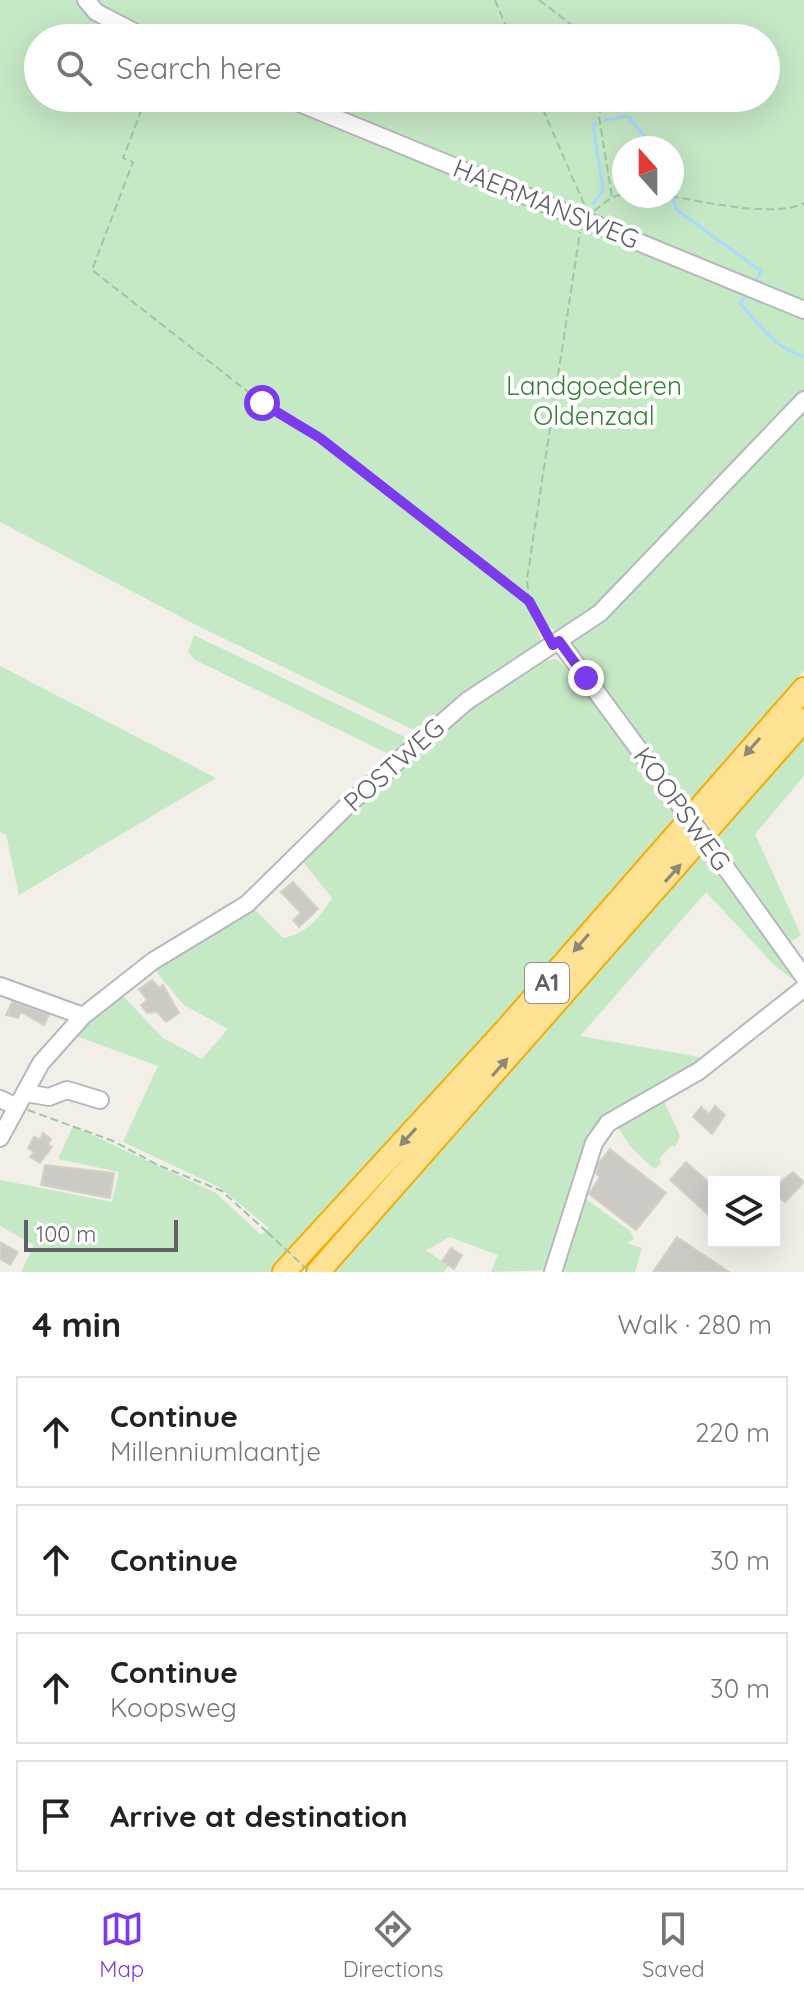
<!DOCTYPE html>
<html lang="en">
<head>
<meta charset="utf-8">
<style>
  :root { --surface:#fff; --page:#f6f6f6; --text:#222; --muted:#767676; --line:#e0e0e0; --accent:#7c3aed }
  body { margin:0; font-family:Quicksand,sans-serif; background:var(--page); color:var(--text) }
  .controls { position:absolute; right:24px; bottom:24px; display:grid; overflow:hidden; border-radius:0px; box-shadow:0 8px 32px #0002 }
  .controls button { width:72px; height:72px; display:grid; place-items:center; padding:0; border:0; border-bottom:2px solid var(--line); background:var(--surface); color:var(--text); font:40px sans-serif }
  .compass { position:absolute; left:612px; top:136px; width:72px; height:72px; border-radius:50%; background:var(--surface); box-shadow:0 8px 32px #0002; rotate:339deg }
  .scale { position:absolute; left:24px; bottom:20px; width:154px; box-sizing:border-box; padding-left:8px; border:4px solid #5f6368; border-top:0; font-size:22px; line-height:28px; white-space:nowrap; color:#5f6368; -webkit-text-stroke:6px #fff; paint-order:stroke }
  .stop { position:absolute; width:24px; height:24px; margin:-18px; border:6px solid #7c3aed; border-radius:50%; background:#fff }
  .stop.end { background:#7c3aed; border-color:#fff; box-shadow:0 2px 8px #0008 }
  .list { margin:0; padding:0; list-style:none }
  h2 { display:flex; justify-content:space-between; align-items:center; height:104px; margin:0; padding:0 32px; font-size:34px }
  h2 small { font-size:26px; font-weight:400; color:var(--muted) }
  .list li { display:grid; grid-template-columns:52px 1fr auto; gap:24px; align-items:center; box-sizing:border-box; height:112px; margin:0 16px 16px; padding:0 16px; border:2px solid var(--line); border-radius:0px }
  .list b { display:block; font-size:30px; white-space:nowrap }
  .list p { margin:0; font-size:26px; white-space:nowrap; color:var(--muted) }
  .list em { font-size:26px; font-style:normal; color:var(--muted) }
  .icon { flex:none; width:44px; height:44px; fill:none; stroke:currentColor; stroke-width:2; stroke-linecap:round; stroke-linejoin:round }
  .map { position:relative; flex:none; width:804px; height:1272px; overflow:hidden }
  .search { position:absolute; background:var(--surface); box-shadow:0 8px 32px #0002; left:24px; right:24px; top:24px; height:88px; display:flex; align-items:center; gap:20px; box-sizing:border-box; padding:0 28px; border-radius:44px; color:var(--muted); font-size:30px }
  .sheet { height:616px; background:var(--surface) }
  nav { display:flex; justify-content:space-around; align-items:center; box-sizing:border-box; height:112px; border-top:2px solid var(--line); background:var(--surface); font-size:22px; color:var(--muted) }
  nav a { display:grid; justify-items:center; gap:4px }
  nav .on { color:var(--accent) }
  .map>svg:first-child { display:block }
  .green { fill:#c5e8c5; fill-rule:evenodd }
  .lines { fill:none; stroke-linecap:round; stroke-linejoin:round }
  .stream { stroke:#aadaff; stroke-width:3 }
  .building { fill:#cccac5; stroke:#d6d1c6; stroke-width:2 }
  .minor-casing { stroke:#b5b8bc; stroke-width:20 }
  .highway-casing { stroke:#f9ab00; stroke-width:26 }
  .path { stroke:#9cc7a9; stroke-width:2; stroke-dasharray:8 4; stroke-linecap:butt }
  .minor { stroke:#fff; stroke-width:16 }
  .highway { stroke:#fde293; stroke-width:22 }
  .minor-bridge-casing { stroke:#b5b8bc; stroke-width:20; stroke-linecap:butt }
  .path-bridge { stroke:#9cc7a9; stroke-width:2; stroke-dasharray:8 4; stroke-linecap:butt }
  .minor-bridge { stroke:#fff; stroke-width:16 }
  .oneway { fill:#8e8975 }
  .route { stroke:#7c3aed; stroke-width:10 }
  .labels { text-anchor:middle; stroke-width:8; stroke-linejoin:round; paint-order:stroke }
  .shield { fill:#fff; stroke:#8f9295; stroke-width:2 }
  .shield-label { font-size:24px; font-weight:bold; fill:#5f6368 }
  .street-label { font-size:26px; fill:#5f6368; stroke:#fff }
  .park-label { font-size:26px; fill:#348238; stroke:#fff }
</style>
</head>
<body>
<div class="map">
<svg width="804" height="1272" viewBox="0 0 804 1272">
  <rect width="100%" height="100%" fill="#f1efe8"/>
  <path class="green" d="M0 0H804V671L534 982 271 1272H21L34 1245 0 1226V1180L112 1202 119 1172 58 1159 73 1126 216 1193 261 1235 269 1228 219 1187 123 1142 158 1066 71 1034 118 991 163 1038 202 1059 228 1029 184 1005 153 968 251 906 283 938C308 933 319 918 332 898L301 859 320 838C353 809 525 648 558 660L571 674 660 791 574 651V645L530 612 541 639 538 644 494 670 418 732 200 627 0 522ZM38 38H766V98H38ZM624 148H672V196H624Z
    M194 635 405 737 406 743 391 755 195 660 188 652Z
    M0 666 216 778 19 895 6 834 0 832Z
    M804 736V776L755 834 801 935 788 944 730 863 720 874 798 983 774 965 706 892 580 1036 705 1058 680 1077 610 1114 546 1270 491 1272 498 1255 450 1237 426 1250 448 1266 444 1272H328L570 1005Z
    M661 1095 680 1136 675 1147 672 1145 660 1158 661 1164 654 1169 630 1146 614 1121Z
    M579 1194 630 1231 634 1239 626 1243 642 1248 635 1272H555Z"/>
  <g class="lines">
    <path class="stream" d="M605 120 628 116 654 148
      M672 169 677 175 673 200 677 210 761 271 754 284
      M593 204 603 190 593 125 596 122
      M746 295 740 303C756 322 778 351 804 356"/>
  </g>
  <path class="building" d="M293 882 318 909 299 927 293 920 301 913 281 892Z
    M152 980 159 988 163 985 179 1013 166 1022 157 1012 147 1013 141 1005 147 1000 139 989Z
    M12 1002 49 1015 44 1025 21 1012 18 1018 6 1015Z
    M715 1106 725 1115 712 1134 693 1117 701 1107 709 1114Z
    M43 1133 51 1139 48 1144 52 1147 40 1163 30 1157 34 1152 28 1148 34 1137 40 1139Z
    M610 1149 666 1193 636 1230 589 1194 600 1177 596 1174 599 1163Z
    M686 1162 714 1187V1220L670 1180Z
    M45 1165 114 1173 110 1198 41 1185Z
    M793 1172 804 1182 785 1202 774 1192V1187Z
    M677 1237 729 1272H653Z
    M0 1242 18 1252 10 1265 0 1259Z
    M451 1248 462 1255 454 1269 442 1261Z"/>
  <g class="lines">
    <g class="minor-casing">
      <path id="minor" d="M86 0 96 12 146 38
        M287 98 804 310
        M559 641 668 789
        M726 868 804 977
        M0 986 83 1016
        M25 1093 49 1097 67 1090 100 1100
        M0 1099 17 1107
        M0 1138 41 1063 83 1016 153 961 247 904 352 801 467 701 600 613 804 400
        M553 1272 594 1143 608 1123 699 1071 804 988"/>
    </g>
    <g class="highway-casing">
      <path id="highway" d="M284 1272 504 1032 804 689
        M318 1272 804 720"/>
    </g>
    <path class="path" d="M495 0 511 38
      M539 0 589 38
      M146 98 123 158 133 162 92 270 270 409 320 438 529 601
      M538 98 584 204
      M671 196C702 202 778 218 804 203
      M613 197 624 194
      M594 211 612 197 599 117 604 98
      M546 633 529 601 527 579 580 232
      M28 1110 113 1141 158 1165 222 1191 267 1232"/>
    <use href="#minor" class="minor"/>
    <use href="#highway" class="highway"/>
    <g class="minor-bridge-casing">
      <path id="minor-bridge" d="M668 789 726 868"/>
    </g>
    <path class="path-bridge" d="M267 1232 310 1272"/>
    <use href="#minor-bridge" class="minor-bridge"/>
  </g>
  <defs><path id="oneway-solid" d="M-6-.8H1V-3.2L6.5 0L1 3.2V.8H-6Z" transform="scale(2)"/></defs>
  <g class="oneway">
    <use href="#oneway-solid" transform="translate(752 747) rotate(131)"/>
    <use href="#oneway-solid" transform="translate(673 873) rotate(-48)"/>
    <use href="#oneway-solid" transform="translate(581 943) rotate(131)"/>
    <use href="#oneway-solid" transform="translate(500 1067) rotate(-49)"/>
    <use href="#oneway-solid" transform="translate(408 1137) rotate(133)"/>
  </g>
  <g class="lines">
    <path class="route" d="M262 403 320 438 529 601 553 645 559 641 586 678"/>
  </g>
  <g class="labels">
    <rect class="shield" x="525" y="963" width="44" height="40" rx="6"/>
    <g class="shield-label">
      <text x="547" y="991">A1</text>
    </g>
    <g class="street-label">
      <text transform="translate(546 204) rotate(22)" y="9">HAERMANSWEG</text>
      <text transform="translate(394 765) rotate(-42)" y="9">POSTWEG</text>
      <text transform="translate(682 809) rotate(54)" y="9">KOOPSWEG</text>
    </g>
    <g class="park-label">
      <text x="594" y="395">Landgoederen<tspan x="594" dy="30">Oldenzaal</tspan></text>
    </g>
  </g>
</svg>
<div class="controls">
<button><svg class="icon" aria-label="layers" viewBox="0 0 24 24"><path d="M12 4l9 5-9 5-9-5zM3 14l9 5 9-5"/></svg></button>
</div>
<svg class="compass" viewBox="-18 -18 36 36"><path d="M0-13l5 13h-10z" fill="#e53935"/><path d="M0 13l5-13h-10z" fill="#767676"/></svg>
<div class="scale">100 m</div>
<div class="stop" style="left:262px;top:403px"></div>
<div class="stop end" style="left:586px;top:678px"></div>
<div class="search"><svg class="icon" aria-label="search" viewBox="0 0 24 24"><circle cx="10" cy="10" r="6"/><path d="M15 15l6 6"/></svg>Search here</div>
</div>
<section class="sheet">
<h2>4 min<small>Walk · 280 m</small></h2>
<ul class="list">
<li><svg class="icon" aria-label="ahead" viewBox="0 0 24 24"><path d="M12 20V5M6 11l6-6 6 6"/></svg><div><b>Continue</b><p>Millenniumlaantje</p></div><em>220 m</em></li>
<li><svg class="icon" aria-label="ahead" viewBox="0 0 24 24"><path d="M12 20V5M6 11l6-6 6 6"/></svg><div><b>Continue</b></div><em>30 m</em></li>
<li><svg class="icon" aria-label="ahead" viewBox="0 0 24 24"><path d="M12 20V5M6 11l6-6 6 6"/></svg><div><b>Continue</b><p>Koopsweg</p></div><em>30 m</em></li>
<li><svg class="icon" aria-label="arrive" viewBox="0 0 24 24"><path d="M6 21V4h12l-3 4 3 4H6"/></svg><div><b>Arrive at destination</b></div></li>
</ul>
</section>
<nav>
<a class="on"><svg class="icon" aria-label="map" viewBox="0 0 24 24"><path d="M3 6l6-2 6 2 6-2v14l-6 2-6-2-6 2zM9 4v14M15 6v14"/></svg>Map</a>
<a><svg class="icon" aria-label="directions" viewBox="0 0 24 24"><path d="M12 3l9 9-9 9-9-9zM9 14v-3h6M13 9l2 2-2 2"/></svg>Directions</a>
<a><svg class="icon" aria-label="saved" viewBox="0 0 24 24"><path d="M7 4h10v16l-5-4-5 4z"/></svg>Saved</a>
</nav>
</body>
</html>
